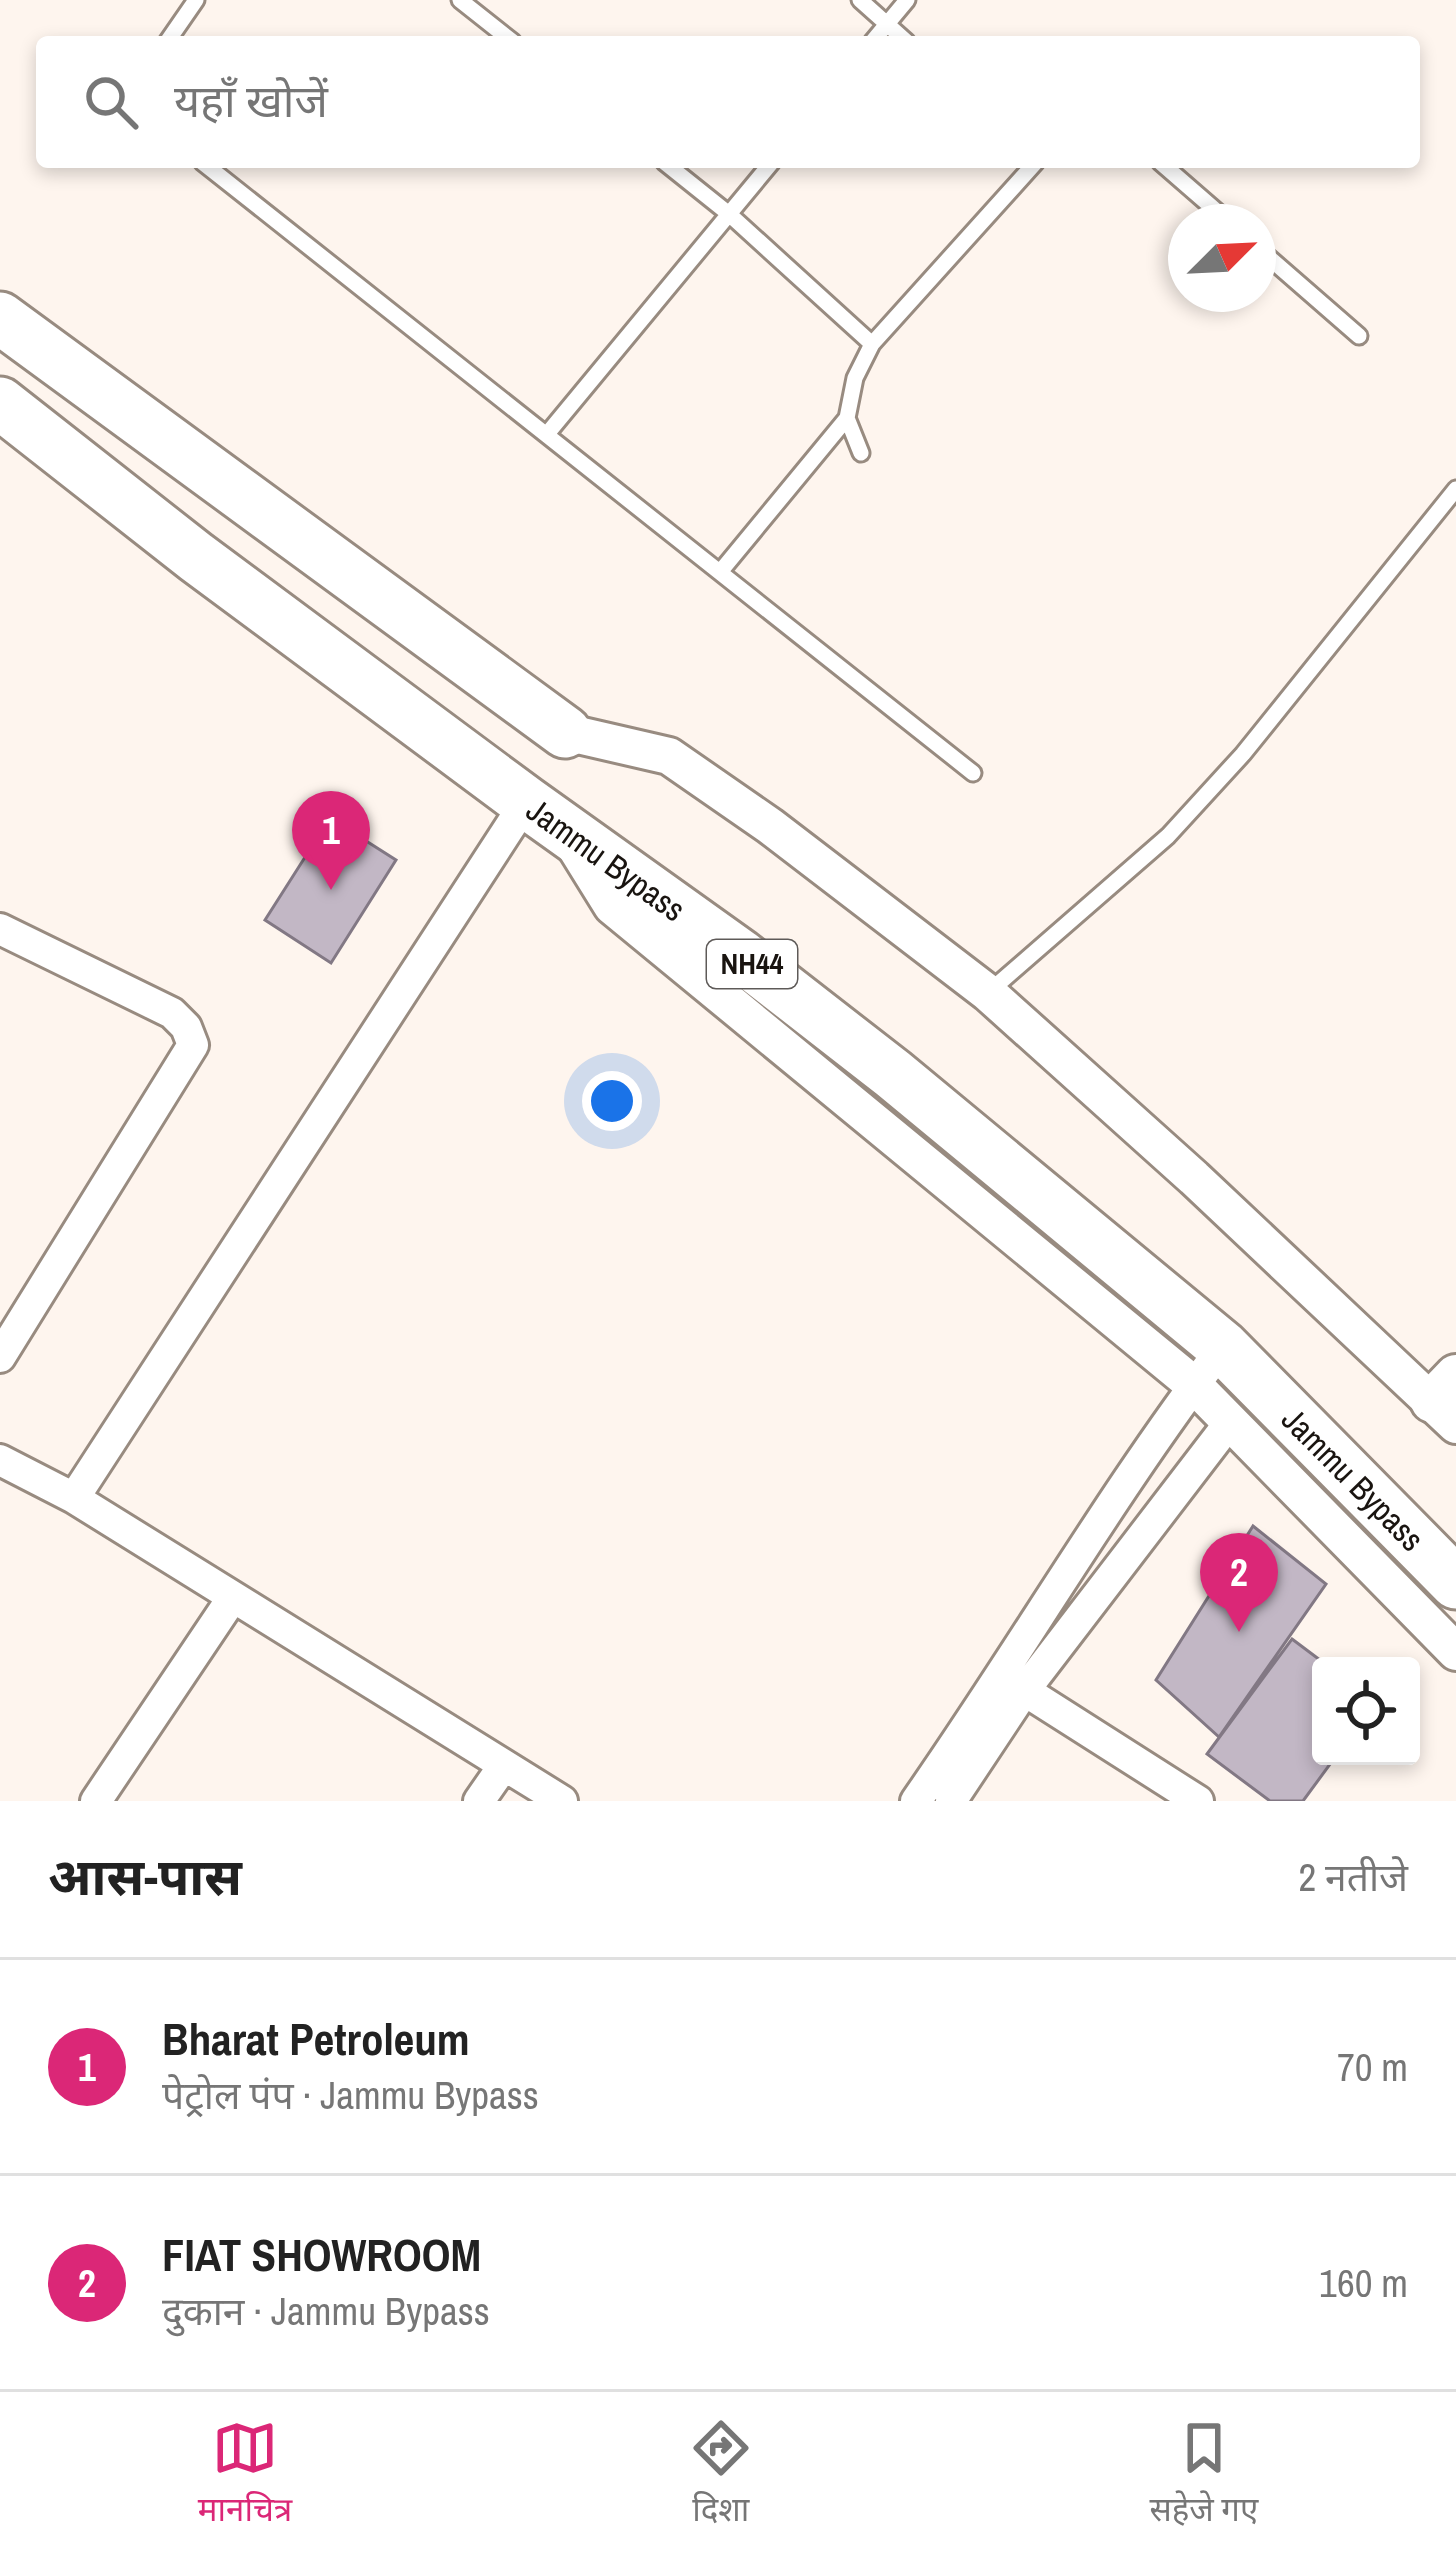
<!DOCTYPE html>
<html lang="hi">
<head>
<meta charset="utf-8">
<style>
  :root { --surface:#fff; --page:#f2f2f2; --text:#222; --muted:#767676; --line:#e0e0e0; --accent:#db2777 }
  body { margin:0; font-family:"Archivo Narrow","Noto Sans Devanagari",sans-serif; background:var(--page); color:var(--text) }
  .controls { position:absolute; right:36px; bottom:36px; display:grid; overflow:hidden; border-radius:12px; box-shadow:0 6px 18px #0003 }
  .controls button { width:108px; height:108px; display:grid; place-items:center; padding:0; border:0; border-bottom:3px solid var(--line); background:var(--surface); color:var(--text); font:60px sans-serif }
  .compass { position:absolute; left:1168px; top:204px; width:108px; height:108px; border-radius:50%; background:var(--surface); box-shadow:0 6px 18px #0003; rotate:66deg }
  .you { position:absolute; left:612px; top:1101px; width:42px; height:42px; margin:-30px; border:9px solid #fff; border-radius:50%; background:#1a73e8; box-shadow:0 0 0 18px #1a73e833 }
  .badge { display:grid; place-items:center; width:78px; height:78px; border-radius:50%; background:var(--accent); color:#fff; font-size:39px; font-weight:700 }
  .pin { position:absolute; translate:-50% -99px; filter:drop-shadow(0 3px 6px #0008) }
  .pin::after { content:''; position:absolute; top:63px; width:42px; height:36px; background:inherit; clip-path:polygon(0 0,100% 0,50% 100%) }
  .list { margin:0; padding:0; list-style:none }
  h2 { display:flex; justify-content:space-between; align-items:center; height:156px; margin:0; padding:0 48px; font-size:51px }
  h2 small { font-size:39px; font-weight:400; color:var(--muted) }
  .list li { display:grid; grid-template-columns:78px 1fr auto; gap:36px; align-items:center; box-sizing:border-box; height:216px; padding:0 48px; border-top:3px solid var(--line) }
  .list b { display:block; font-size:45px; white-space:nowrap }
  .list p { margin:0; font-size:39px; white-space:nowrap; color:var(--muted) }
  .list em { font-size:39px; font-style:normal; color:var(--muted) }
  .icon { flex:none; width:66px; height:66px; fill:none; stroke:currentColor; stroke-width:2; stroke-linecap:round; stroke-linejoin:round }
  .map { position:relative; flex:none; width:1456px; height:1801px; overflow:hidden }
  .search { position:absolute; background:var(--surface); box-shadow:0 6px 18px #0003; left:36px; right:36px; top:36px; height:132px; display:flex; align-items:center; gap:30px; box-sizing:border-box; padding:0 42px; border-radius:12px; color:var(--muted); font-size:45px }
  .sheet { height:588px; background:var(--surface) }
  nav { display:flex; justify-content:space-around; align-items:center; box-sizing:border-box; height:168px; border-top:3px solid var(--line); background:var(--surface); font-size:33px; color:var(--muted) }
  nav a { display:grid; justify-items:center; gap:6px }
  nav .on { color:var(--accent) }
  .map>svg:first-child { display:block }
  .building { fill:#c2b7c5; stroke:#827884; stroke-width:3 }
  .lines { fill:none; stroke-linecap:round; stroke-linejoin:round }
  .service-casing { stroke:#988b80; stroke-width:21 }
  .minor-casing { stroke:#988b80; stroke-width:36 }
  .tertiary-casing { stroke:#988b80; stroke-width:42 }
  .secondary-casing { stroke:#988b80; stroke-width:48 }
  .trunk-casing { stroke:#988b80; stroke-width:57 }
  .service { stroke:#fff; stroke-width:15 }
  .minor { stroke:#fff; stroke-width:30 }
  .tertiary { stroke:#fff; stroke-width:36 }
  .secondary { stroke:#fff; stroke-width:42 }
  .trunk { stroke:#fff; stroke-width:51 }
  .labels { text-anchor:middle; stroke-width:9; stroke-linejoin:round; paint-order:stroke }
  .shield { fill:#fff; stroke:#5e5a58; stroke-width:3 }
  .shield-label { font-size:30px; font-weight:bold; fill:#191410 }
  .street-label { font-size:33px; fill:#191410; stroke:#fff }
</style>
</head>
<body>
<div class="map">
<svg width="1456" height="1801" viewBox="0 0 1456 1801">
  <rect width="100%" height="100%" fill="#fef5ee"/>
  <path class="building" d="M330 818 396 860 331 963 265 920Z
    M1253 1526 1326 1584 1219 1737 1156 1680Z
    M1292 1639 1328 1666H1321V1756H1336L1303 1801H1270L1207 1754Z"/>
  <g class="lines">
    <g class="service-casing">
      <path id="service" d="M460 0 513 42
        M860 0 907 42
        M167 42 196 0
        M872 42 907 0
        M202 162 973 773
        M664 162 729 214 872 344
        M1160 162 1229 222
        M1258 248 1359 336
        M547 434 772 162
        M861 453 847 418 855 378 872 344 1036 162
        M720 572 847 418
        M990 991 1168 836 1243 754 1456 489"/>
    </g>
    <g class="minor-casing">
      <path id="minor" d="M526 802 74 1498 562 1801
        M0 929 172 1013 186 1027 193 1045 0 1357
        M0 1460 74 1498
        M1008 1680 1198 1801
        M96 1801 233 1597
        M479 1801 504 1765
        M916 1801C1021 1651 1112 1492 1223 1347
        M951 1801 1024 1691 1230 1422"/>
    </g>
    <g class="tertiary-casing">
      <path id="tertiary" d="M565 732 669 756 770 826 988 993 1194 1178 1456 1425
        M576 848 612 906 1194 1385 1456 1652"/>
    </g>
    <g class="secondary-casing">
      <path id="secondary" d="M1432 1401 1456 1376"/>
    </g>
    <g class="trunk-casing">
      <g id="trunk">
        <path d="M0 318 565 732"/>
        <path id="s1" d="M0 403 196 557 526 802 740 955 893 1074 1223 1347 1456 1583"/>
      </g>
    </g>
    <use href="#service" class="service"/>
    <use href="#minor" class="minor"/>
    <use href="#tertiary" class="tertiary"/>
    <use href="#secondary" class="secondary"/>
    <use href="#trunk" class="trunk"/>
  </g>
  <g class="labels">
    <rect class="shield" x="707" y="940" width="90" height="48" rx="9"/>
    <g class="shield-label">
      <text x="752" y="974">NH44</text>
    </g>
    <g class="street-label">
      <text dy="12" stroke="none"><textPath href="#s1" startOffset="759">Jammu Bypass</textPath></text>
      <text dy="12" stroke="none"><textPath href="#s1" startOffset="1731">Jammu Bypass</textPath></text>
    </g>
  </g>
</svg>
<div class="controls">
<button><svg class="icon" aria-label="locate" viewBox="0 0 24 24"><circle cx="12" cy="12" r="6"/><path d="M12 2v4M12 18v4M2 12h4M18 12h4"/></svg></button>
</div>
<svg class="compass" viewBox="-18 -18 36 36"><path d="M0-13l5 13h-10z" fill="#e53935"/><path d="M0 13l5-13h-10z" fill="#767676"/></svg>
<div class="you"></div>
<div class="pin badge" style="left:331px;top:890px">1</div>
<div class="pin badge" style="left:1239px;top:1632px">2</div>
<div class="search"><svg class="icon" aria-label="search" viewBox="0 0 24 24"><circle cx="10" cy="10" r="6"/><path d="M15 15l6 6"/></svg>यहाँ खोजें</div>
</div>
<section class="sheet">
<h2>आस-पास<small>2 नतीजे</small></h2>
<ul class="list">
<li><span class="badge">1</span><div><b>Bharat Petroleum</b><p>पेट्रोल पंप · Jammu Bypass</p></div><em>70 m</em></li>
<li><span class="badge">2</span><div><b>FIAT SHOWROOM</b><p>दुकान · Jammu Bypass</p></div><em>160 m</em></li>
</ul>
</section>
<nav>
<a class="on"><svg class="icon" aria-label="map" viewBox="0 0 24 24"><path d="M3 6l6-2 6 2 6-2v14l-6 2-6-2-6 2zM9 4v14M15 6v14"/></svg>मानचित्र</a>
<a><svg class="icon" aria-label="directions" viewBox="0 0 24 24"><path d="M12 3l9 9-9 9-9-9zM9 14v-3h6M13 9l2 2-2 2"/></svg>दिशा</a>
<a><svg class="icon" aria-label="saved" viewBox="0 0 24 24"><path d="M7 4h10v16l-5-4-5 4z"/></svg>सहेजे गए</a>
</nav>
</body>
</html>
